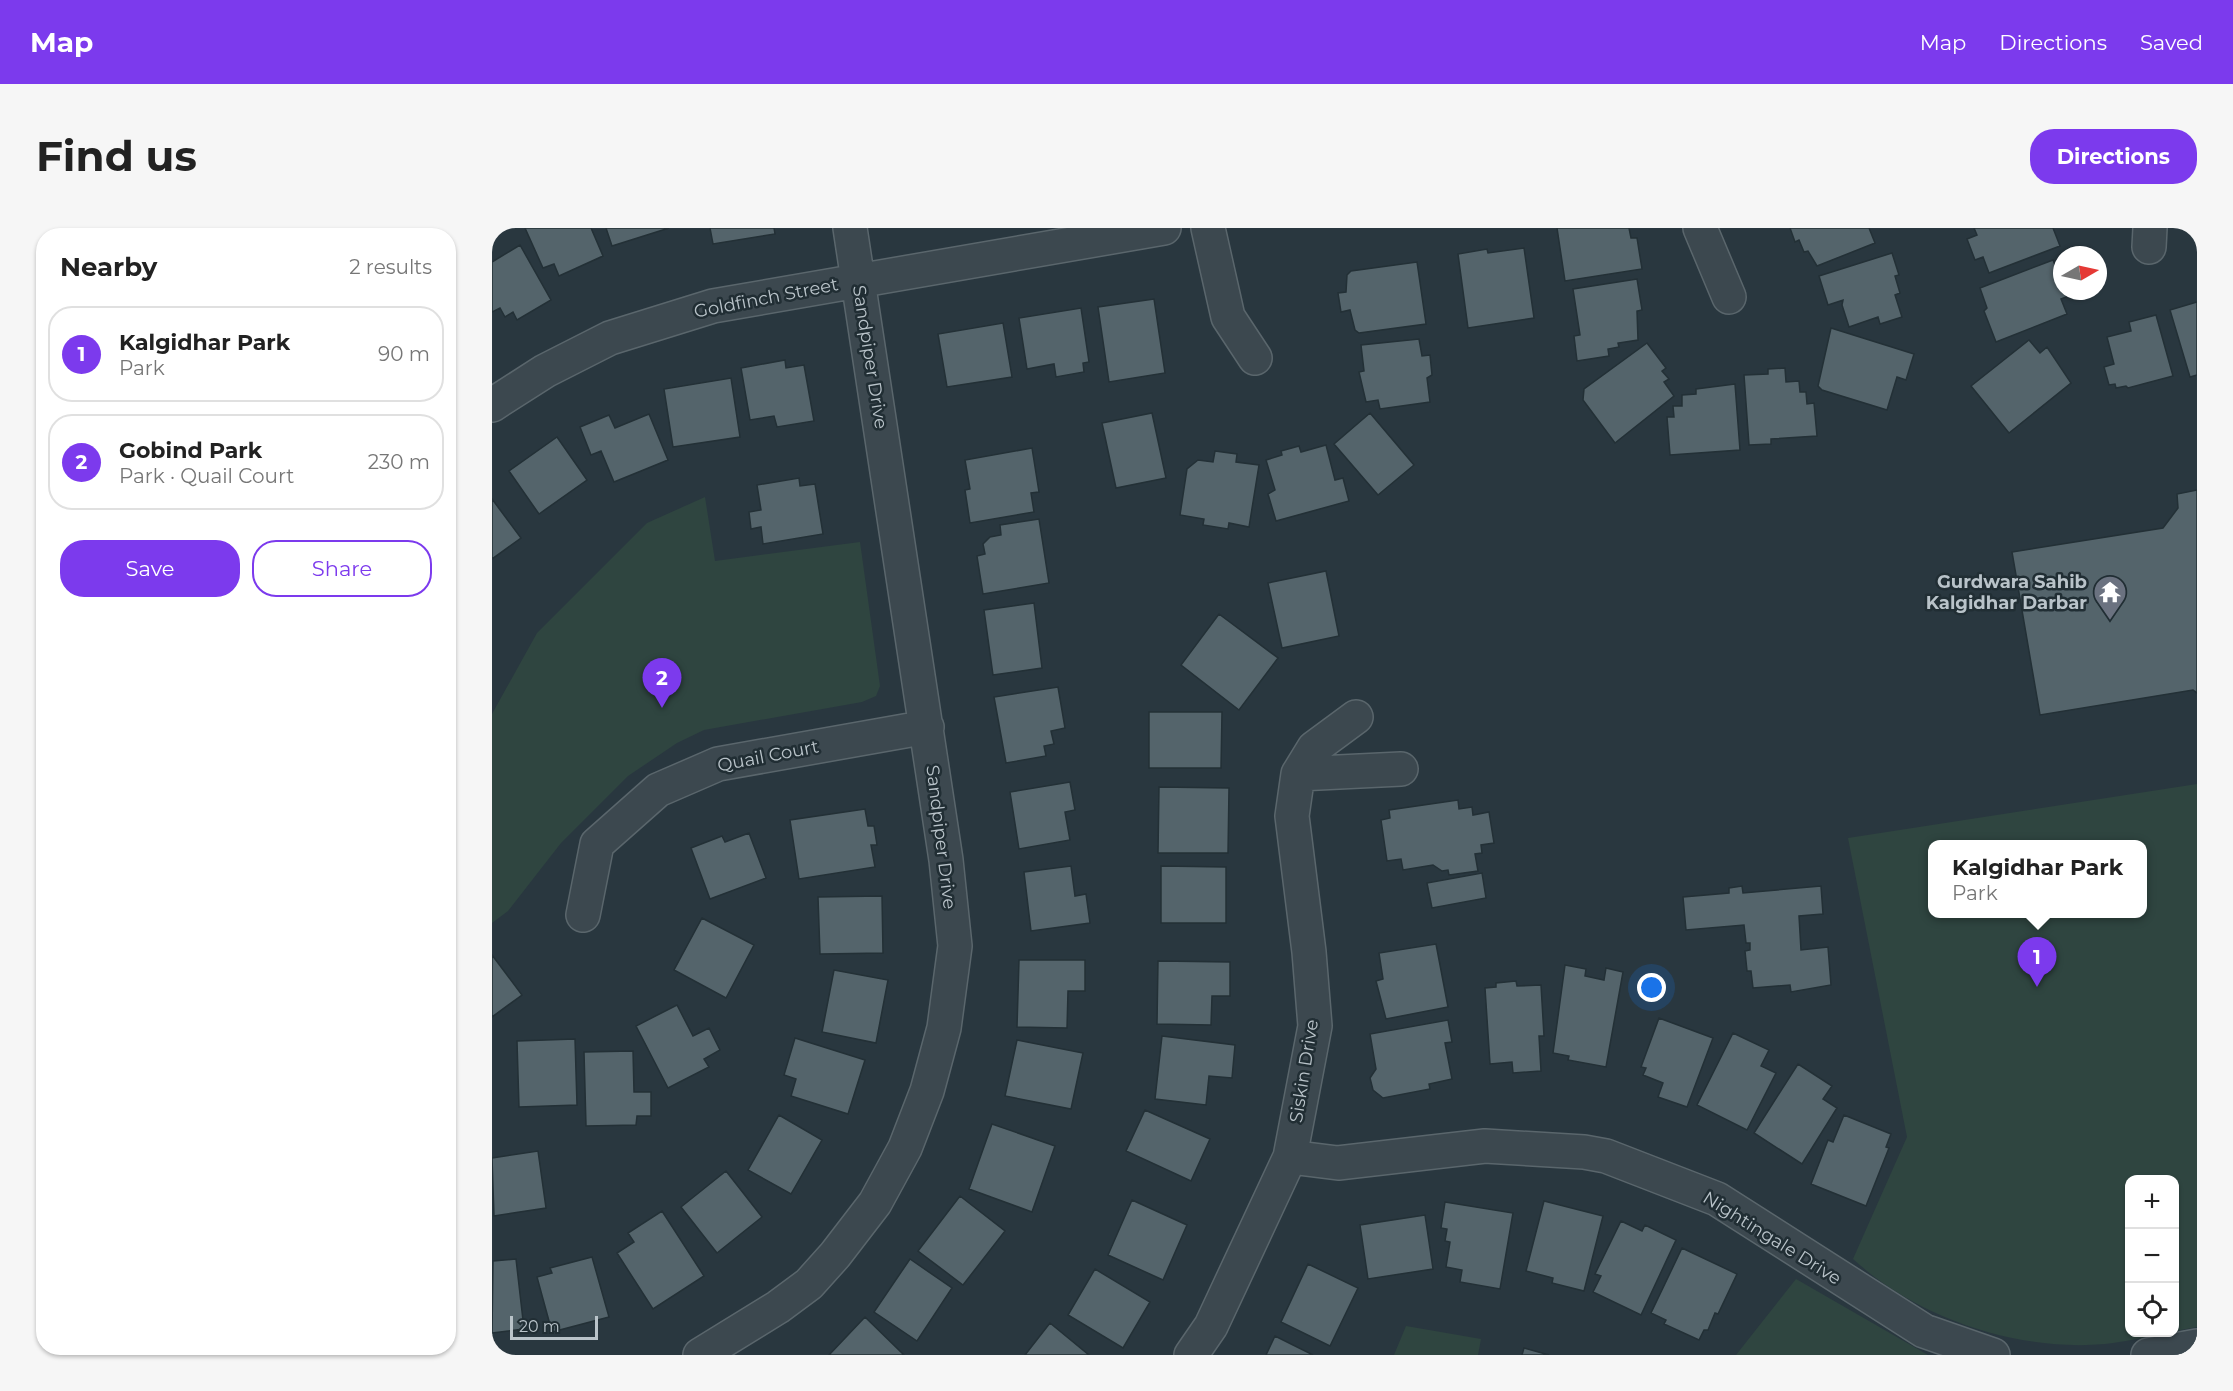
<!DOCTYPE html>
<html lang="en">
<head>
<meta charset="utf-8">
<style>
  :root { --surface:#fff; --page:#f6f6f6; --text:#222; --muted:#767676; --line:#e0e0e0; --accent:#7c3aed }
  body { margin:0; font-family:Montserrat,sans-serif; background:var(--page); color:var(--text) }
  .controls { position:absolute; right:18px; bottom:18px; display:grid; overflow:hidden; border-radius:12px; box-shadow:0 2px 4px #0004 }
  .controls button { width:54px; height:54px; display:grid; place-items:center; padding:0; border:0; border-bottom:2px solid var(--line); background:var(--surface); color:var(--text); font:30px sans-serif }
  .compass { position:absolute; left:1561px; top:18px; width:54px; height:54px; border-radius:50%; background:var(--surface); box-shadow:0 2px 4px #0004; rotate:81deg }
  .scale { position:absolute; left:18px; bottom:15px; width:88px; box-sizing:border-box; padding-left:6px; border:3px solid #b9c3c9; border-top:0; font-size:16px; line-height:21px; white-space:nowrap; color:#b9c3c9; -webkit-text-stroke:4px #212e34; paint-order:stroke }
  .you { position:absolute; left:1160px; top:760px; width:21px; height:21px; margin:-15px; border:4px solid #fff; border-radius:50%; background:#1a73e8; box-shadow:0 0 0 9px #1a73e833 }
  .badge { display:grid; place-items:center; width:39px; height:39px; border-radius:50%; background:var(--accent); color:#fff; font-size:20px; font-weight:700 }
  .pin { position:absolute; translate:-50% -50px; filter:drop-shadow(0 2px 3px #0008) }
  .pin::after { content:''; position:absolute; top:32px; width:21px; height:18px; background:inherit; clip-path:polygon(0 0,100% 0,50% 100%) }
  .popup { position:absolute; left:1436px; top:612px; width:219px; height:78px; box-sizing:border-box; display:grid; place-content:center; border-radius:12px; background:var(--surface); filter:drop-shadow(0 2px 4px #0005); font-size:20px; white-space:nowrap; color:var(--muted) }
  .popup b { font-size:22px; color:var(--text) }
  .popup::after { content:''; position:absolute; left:50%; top:100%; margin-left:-12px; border:12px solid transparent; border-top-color:var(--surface) }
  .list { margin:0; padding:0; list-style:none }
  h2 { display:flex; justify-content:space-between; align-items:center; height:78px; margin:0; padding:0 24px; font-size:26px }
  h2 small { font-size:20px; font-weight:400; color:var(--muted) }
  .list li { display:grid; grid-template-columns:39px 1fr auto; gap:18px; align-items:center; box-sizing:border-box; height:96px; margin:0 12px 12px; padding:0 12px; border:2px solid var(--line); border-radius:24px }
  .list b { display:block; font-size:22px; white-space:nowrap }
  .list p { margin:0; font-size:20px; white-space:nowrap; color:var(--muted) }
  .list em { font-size:20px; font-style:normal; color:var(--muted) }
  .actions { display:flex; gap:12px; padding:18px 24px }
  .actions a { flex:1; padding:14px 0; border:2px solid var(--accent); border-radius:24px; text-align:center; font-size:21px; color:var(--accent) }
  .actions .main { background:var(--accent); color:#fff }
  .icon { flex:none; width:33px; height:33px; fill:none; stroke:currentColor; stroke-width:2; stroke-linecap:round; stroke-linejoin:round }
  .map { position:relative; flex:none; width:1705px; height:1127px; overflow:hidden; border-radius:24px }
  header { display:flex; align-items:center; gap:36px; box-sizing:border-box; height:84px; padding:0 30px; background:var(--accent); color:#fff }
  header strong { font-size:28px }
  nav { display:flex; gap:33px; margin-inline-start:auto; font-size:21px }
  .intro { display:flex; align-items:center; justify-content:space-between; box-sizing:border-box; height:144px; padding:0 36px }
  h1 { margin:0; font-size:42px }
  .button { padding:15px 27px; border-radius:24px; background:var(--accent); color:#fff; font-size:21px; font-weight:700 }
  main { display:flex; gap:36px; padding:0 36px }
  aside { flex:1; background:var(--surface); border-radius:24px; box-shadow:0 2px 4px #0004 }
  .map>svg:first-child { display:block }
  .green { fill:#2f4540; fill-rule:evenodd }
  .building { fill:#54646b; stroke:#233036; stroke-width:1.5 }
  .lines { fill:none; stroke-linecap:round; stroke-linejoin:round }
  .minor-casing { stroke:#5a666c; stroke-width:36 }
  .minor { stroke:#3c484f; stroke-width:33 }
  .labels { text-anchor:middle; stroke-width:5; stroke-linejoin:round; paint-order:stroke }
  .street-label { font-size:18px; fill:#b9c3c9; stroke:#212e34 }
  .poi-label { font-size:18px; font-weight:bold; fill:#b9c3c9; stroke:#212e34; text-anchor:end }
</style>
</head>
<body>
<header>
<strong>Map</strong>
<nav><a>Map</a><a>Directions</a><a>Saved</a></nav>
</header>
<div class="intro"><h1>Find us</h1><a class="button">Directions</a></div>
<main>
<aside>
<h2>Nearby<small>2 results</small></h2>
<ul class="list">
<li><span class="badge">1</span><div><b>Kalgidhar Park</b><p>Park</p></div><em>90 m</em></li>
<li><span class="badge">2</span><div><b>Gobind Park</b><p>Park · Quail Court</p></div><em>230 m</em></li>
</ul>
<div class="actions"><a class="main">Save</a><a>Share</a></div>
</aside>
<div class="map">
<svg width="1705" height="1127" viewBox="0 0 1705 1127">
  <rect width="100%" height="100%" fill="#29373f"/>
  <path class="green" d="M213 269 223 333 368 314 388 458 384 468 370 474 212 502 185 515 136 548 69 615 16 683 0 695V486L45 405 155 295Z
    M1705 556V1099L1683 1103 1682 952H1638V1104L1676 1105C1655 1108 1634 1114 1613 1116 1526 1124 1425 1090 1361 1031L1415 909 1356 610ZM1440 616H1650V686H1440Z
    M1304 1051 1436 1127H1244Z
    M914 1098 989 1111 986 1127H902Z"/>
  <path class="building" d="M33 0H99L111 28 67 48 62 36 51 40Z
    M114 0H177L120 18Z
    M218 0H282L283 6 221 16Z
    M1065 0H1137L1139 10H1145L1150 41 1073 53Z
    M1298 0H1377L1383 15 1325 38 1316 23 1312 24 1307 12 1303 14Z
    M1482 0H1561L1568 18 1497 45 1491 29 1483 32 1475 11 1485 7Z
    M28 17 59 72 25 92 21 84 13 89 8 80 0 84V34Z
    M1032 20 1042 90 976 100 966 26 995 21 996 25Z
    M1400 25 1407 47 1403 48 1408 65 1403 67 1410 89 1388 96 1386 89 1357 99 1350 77 1351 72 1336 77 1327 48Z
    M1561 32 1570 54V63H1581L1582 66 1569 71 1575 86 1504 114 1492 83 1495 80 1488 60Z
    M925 34 934 96 867 105 863 102 858 82 849 84 846 65 854 64 855 47 859 43Z
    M1145 51 1150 82 1145 83 1146 112 1126 115 1127 119 1116 121 1117 128 1085 133 1082 108 1088 107 1081 61Z
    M662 71 673 145 617 154 606 79Z
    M1705 74V147L1698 149 1678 82Z
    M589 80 597 134 591 135 592 144 564 149 562 136 535 141 527 90Z
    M1664 87 1681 148 1636 160 1634 158 1624 160 1623 156 1617 157 1612 139 1622 136 1615 109 1639 103 1637 94Z
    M511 95 520 149 455 159 446 106Z
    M1339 100 1422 126 1414 152 1405 149 1395 182 1330 162 1326 158Z
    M927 111 930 128 938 127 940 147 935 150 938 174 888 181 886 172 874 174 867 144 872 143 869 117Z
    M1537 112 1548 125 1555 119 1579 155 1517 205 1479 158Z
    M1155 115 1174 140 1170 143 1177 151 1172 154 1182 168 1123 215 1091 172 1092 161Z
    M293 132 294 140 312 137 322 193 285 199 282 188 258 192 249 140Z
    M1293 140 1294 154 1307 153 1308 164H1314L1315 176 1322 175 1325 208 1279 211V216L1257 217 1252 147 1276 146V141Z
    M239 150 248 209 181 219 172 161Z
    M1243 156 1248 222 1178 227 1175 189H1182L1181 178H1190V167L1204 166V161Z
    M660 185 674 250 624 260 610 195Z
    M878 185 922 237 886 267 842 216Z
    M157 186 176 232 122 254 109 223 99 227 88 199 117 187 123 200Z
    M65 209 95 252 47 286 17 243Z
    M834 217 843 252 851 250 857 273 784 293 776 266 783 262 774 232 790 227 789 223 807 218 809 224Z
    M540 220 547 264 539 265 542 284 478 295 473 262 478 261 473 232Z
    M723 223 745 226 744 234 767 237 757 299 737 295 736 301 711 297 712 291 688 287 695 241 706 232 721 234Z
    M307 250 308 258 323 256 331 306 271 316 269 299 259 301 257 284 269 282 265 257Z
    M1705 262V465L1701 462 1548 487 1520 324 1671 300 1686 280 1685 266Z
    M0 271 29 310 0 331Z
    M547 291 557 355 491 366 485 328 493 326 491 316 498 309 509 307 508 297Z
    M834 343 847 408 790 420 776 355Z
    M542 375 550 440 501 447 492 382Z
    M727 386 786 430 747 482 689 437Z
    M566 459 573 500 559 503 562 516 552 518 554 528 514 535 502 469Z
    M657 484H730L729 540H657Z
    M578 554 583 582 573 584 578 612 527 621 518 564Z
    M667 559 737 560 736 625H666Z
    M966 572 967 581 980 579 981 587 997 584 1002 615 989 617 990 625 983 626 986 643 957 647 956 642 950 643 941 637 911 642 909 631 895 633 889 592 898 590 897 582Z
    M373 581 376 598H382L385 617H379L383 639 307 651 298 592Z
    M257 605 274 650 218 671 199 620 230 608 233 614Z
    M579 638 583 668 594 666 598 695 539 703 532 644Z
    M669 638 734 639V695H669Z
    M990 645 994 670 940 680 935 655Z
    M1250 658 1251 665 1329 658 1331 686 1307 688 1309 722 1336 719 1339 757 1299 764 1298 757 1261 760 1259 743H1255L1253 723 1258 722V715H1254L1252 697 1194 702 1191 669 1237 665V660Z
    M390 668 391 725 328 726 326 669Z
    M210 690 262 717 234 770 182 742Z
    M944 716 956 779 894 791 884 753 891 751 887 725Z
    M0 727 30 767 0 789Z
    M527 732H593V763H576L575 800 525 799Z
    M666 733 738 734V768H720L719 797 665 796Z
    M1073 737 1094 741 1093 748 1112 752 1114 740 1131 744 1114 839 1076 832 1077 828 1061 825Z
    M342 742 396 752 384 815 330 804Z
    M1024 753 1025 758 1049 757 1052 808H1047L1049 843 1021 845 1020 834 998 836 993 760 1004 759V755Z
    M185 777 201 808 217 800 228 822 212 831 217 839 176 860 144 798Z
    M1167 790 1221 810 1195 879 1166 869 1171 855 1151 847 1154 840 1149 839Z
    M956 792 960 814 953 815 960 851 937 856 938 861 891 870 881 862 878 850 884 841 878 806Z
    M1241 805 1277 822 1269 838 1284 845 1255 902 1205 877Z
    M670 808 743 817 740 850 717 848 714 877 663 871Z
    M303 810 373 832 356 886 299 868 304 851 292 847Z
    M83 811 85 877 27 879 25 813Z
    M525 812 591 825 579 881 513 868Z
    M141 823 142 864H159V888H145L144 897 94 898 92 824Z
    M1306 836 1340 858 1331 871 1345 880 1310 936 1262 905Z
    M653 882 718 911 699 953 634 923Z
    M287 887 330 912 299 966 256 942Z
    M1352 887 1399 906 1394 919 1397 920 1374 978 1319 956 1336 912 1341 914Z
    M500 896 563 918 540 984 477 961Z
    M46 923 54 980 2 988 0 930Z
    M234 943 270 989 225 1025 189 979Z
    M468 968 513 1003 471 1057 426 1023Z
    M640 972 695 997 671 1052 616 1027Z
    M1052 973 1111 988 1092 1063 1060 1055 1061 1050 1034 1043Z
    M953 974 1021 985 1008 1061 968 1054 970 1042 954 1039 958 1014 953 1013 955 1001 949 1000Z
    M170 983 212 1048 161 1081 125 1025 142 1014 136 1005Z
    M933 987 941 1041 876 1051 868 997Z
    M1129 993 1150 1003 1153 997 1184 1012 1149 1087 1101 1064 1109 1048 1103 1046Z
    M1190 1020 1245 1046 1226 1086 1223 1085 1216 1102H1212L1207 1112 1172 1096 1174 1092 1159 1085Z
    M100 1029 117 1089 60 1104 45 1049 60 1045 58 1040Z
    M24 1031 32 1101 0 1105 1 1033Z
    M418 1031 460 1060 425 1113 382 1084Z
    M816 1036 866 1060 838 1118 789 1094Z
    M603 1041 658 1074 631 1120 576 1087Z
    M373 1089 412 1127H337Z
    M558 1095 597 1127H533Z
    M783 1108 821 1127H774Z
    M1032 1120 1057 1127H1030Z"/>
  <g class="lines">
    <g class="minor-casing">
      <path id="minor" d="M716 0 736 89 763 130
        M1208 0 1237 69
        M1657 19 1658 0
        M0 177 53 143 118 110 221 78 672 0
        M806 546 909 541
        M91 687 105 616 166 562 226 536 435 499
        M798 929 846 935 993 918 1092 924 1114 928 1225 971 1432 1103 1501 1127
        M208 1127 286 1079 317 1056 343 1027 383 975 413 920 435 863 452 800 463 718 454 632 358 0
        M699 1127 719 1098 798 929 823 798 817 724 800 588 806 546 822 520 864 489
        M1656 1127 1705 1118"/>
    </g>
    <use href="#minor" class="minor"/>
  </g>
  <defs>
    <g id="temple-pin" transform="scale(1.725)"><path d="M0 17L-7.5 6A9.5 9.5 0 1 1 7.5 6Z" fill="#6b7280" stroke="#212e34"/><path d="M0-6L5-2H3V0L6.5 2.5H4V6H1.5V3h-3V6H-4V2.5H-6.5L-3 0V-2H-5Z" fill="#fff"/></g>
  </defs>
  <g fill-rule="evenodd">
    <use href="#temple-pin" x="1618" y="364"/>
  </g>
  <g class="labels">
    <g class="street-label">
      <text transform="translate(274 70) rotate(-11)" y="6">Goldfinch Street</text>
      <text transform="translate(378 129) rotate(81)" y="6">Sandpiper Drive</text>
      <text transform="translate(276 528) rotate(-11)" y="6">Quail Court</text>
      <text transform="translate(449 609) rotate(83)" y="6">Sandpiper Drive</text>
      <text transform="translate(812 843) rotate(-81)" y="6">Siskin Drive</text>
      <text transform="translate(1280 1010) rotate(32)" y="6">Nightingale Drive</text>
    </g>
    <g class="poi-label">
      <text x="1595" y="360">Gurdwara Sahib<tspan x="1595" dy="21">Kalgidhar Darbar</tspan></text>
    </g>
  </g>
</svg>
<div class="controls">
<button>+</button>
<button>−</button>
<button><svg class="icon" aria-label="locate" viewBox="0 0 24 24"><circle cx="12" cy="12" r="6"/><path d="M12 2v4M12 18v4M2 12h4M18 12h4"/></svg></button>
</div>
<svg class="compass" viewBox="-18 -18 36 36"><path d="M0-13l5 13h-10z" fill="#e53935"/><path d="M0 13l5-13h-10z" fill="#767676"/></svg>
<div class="scale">20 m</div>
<div class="you"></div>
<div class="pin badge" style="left:1545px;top:759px">1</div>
<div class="popup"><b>Kalgidhar Park</b>Park</div>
<div class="pin badge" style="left:170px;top:480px">2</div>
</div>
</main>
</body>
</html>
